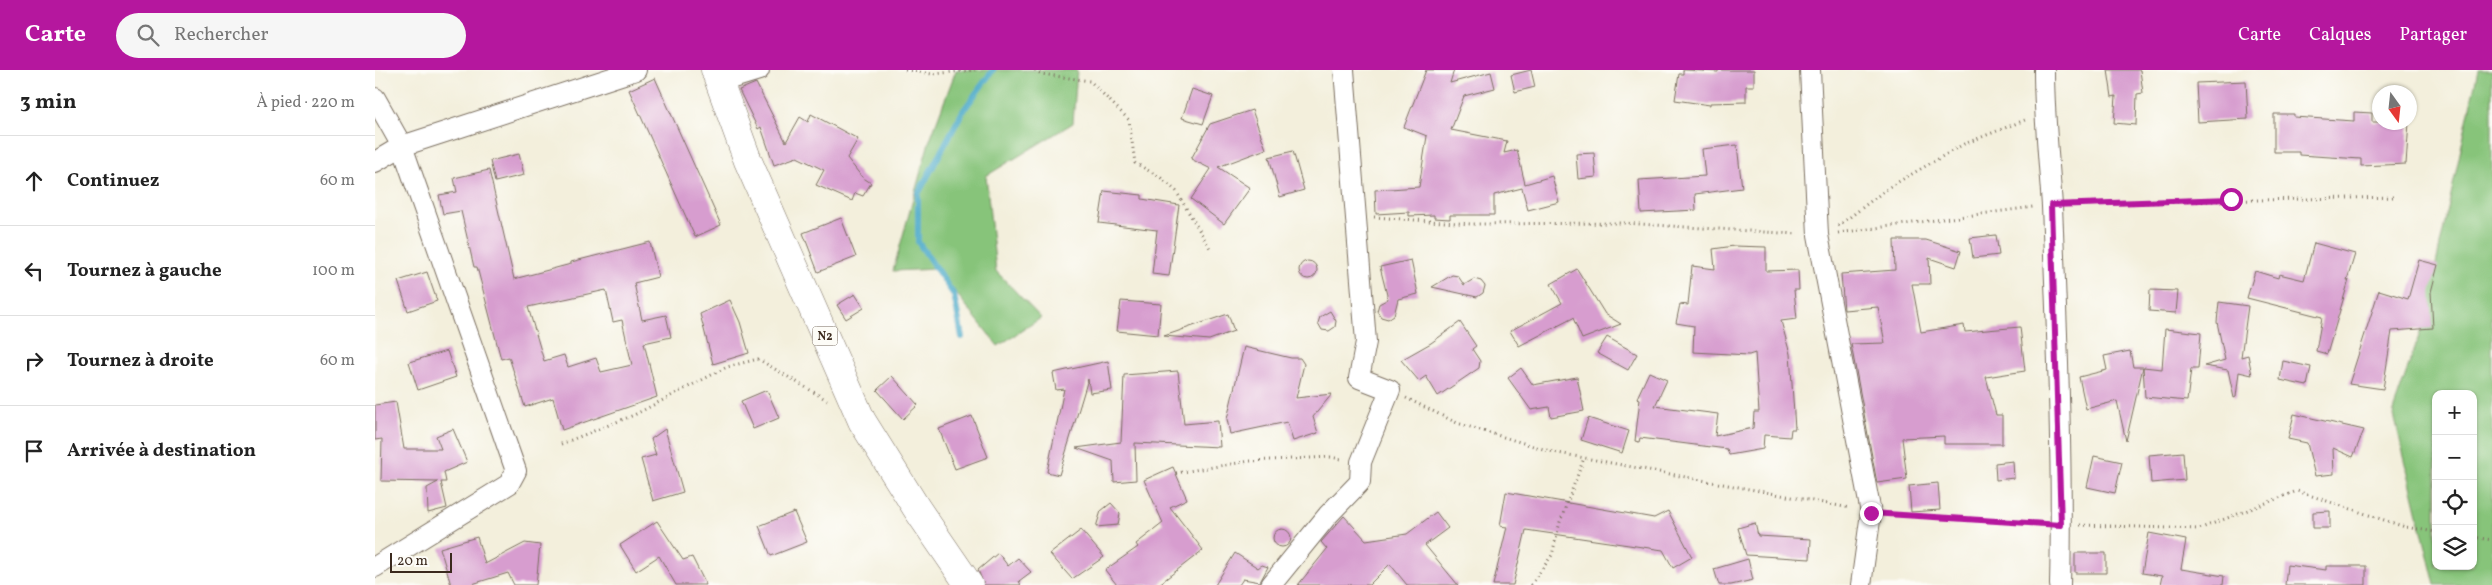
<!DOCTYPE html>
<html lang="fr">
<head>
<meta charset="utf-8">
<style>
  :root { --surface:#fff; --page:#f6f6f6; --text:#222; --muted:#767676; --line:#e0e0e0; --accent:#b5179e }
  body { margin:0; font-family:Vollkorn,serif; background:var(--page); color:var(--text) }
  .controls { position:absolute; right:15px; bottom:15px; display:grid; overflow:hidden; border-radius:10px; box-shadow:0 1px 4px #0004 }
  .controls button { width:45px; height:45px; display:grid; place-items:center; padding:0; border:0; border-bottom:1px solid var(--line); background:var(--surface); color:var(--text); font:25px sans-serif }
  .compass { position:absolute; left:1997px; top:15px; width:45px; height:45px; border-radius:50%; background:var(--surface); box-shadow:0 1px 4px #0004; rotate:165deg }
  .scale { position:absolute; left:15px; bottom:12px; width:62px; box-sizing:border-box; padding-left:5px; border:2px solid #3b2a1e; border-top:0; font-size:14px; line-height:18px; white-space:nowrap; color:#3b2a1e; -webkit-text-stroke:4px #fdfcf7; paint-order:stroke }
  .stop { position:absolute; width:15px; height:15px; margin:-11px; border:4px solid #b5179e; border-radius:50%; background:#fff }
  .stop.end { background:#b5179e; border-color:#fff; box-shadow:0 1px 5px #0008 }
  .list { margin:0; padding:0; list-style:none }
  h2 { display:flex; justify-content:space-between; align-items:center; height:65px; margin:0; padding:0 20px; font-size:21px }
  h2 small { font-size:16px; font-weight:400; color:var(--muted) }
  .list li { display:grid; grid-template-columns:32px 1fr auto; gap:15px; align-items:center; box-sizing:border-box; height:90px; padding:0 20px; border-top:1px solid var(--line) }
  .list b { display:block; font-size:19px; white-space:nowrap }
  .list em { font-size:16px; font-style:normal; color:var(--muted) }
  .icon { flex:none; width:28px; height:28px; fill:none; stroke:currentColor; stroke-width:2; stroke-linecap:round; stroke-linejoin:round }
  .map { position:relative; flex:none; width:2117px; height:515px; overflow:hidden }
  header { display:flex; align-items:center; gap:30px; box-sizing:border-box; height:70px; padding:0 25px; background:var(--accent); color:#fff }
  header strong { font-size:24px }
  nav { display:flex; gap:28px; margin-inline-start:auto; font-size:18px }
  .search { width:350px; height:45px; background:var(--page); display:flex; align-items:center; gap:12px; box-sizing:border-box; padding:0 18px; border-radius:28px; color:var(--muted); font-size:19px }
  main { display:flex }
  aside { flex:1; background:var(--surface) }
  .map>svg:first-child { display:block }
  .green { fill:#87c47a; stroke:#61774c; fill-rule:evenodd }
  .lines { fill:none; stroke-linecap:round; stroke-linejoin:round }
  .stream { stroke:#49a9c8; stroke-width:6 }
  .building { fill:#d79dcf; fill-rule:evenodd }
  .minor-casing { stroke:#7b6f60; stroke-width:22 }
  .trunk-casing { stroke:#7b6f60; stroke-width:29 }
  .path { stroke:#7b6f60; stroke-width:3; stroke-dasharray:1 4; stroke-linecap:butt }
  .minor { stroke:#fff; stroke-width:20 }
  .trunk { stroke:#fff; stroke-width:28 }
  .route { stroke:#b5179e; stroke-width:6 }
  .labels { text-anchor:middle; stroke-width:4; stroke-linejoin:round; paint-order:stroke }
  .shield { fill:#fdfcf7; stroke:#75695f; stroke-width:1 }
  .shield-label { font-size:12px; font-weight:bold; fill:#3b2a1e }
</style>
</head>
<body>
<header>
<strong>Carte</strong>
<div class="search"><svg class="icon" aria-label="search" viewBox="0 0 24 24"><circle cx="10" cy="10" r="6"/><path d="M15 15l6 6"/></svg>Rechercher</div>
<nav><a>Carte</a><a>Calques</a><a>Partager</a></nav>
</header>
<main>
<aside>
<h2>3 min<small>À pied · 220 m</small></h2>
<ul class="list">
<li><svg class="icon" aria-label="ahead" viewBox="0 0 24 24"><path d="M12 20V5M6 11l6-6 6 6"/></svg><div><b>Continuez</b></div><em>60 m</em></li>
<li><svg class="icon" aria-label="left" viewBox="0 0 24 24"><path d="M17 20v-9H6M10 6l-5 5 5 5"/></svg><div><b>Tournez à gauche</b></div><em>100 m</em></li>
<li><svg class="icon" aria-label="right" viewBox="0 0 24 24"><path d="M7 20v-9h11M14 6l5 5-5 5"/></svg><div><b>Tournez à droite</b></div><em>60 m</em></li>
<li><svg class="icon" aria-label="arrive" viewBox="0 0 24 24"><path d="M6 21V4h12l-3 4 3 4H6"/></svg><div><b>Arrivée à destination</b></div></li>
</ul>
</aside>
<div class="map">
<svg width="2117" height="515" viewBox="0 0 2117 515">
  <rect width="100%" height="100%" fill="#fdfcf7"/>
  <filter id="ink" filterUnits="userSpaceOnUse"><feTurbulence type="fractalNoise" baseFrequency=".02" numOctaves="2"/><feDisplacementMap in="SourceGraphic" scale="10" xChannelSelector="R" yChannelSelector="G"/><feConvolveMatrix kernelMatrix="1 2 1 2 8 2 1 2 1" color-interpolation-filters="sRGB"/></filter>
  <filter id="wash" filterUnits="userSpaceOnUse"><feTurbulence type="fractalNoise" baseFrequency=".0096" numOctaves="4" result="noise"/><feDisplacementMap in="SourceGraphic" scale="20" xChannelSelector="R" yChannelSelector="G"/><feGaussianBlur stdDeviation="1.12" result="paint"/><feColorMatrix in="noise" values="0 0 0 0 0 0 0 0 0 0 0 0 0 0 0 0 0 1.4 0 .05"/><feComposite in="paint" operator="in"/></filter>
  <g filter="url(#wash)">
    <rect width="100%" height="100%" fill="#f3efdc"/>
    <path class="green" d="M581 0H702L698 53 611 106 621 201 666 248 623 276 562 199 518 201 554 72Z
      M2103 0H2117V515H2060L2018 341 2048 254ZM2061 324H2098V496H2061Z"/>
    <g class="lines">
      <path class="stream" d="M587 267 579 225 543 172V124L588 41 618 0"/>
    </g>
    <g id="blocks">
      <path class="building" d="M1051 0H1079L1075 13 1116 2 1120 18 1089 26 1076 60 1132 71 1129 83 1142 80 1150 114 1177 106 1184 132 1153 140 1147 118 1119 125V145H1075V149L1059 148V145L1034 146V142L1001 144 1000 120 1044 117 1052 66 1029 57Z
        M1156 0 1160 17 1140 22 1136 5Z
        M1308 0 1343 2V0H1379V16H1371V32L1335 33V35L1300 30 1304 4H1308Z
        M1733 0H1765L1768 23 1762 24 1761 55 1739 53 1741 26 1737 27Z
        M280 8 346 155 320 167 254 20Z
        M1871 11 1873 49 1823 52 1821 13Z
        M381 13 411 72 425 47 433 52 436 44 483 69 472 88 487 107 496 113 488 126 480 123 477 131 441 115 449 100 422 87 399 95 386 57 383 59 364 20Z
        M817 19 838 26 828 54 807 48Z
        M877 40 891 79 843 97 875 118 849 154 816 129 836 99 816 89 835 54Z
        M1979 42 1997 43V52H2034L2031 94 1986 96V89L1924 85V82H1899V44H1919V47L1979 51Z
        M1362 75 1367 118 1320 124 1321 140 1266 143 1264 110 1330 106 1327 79Z
        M918 81 929 120 905 127 894 87Z
        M1219 83 1221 107 1203 109 1201 84Z
        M144 84 149 105 120 112 115 91Z
        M114 100 139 209 196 194V192L275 172 283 207 259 213 267 250 291 245 296 267 269 273 282 327 187 360 178 328 150 337 134 287 126 289 102 197H99L86 141 68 144 64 125 82 122 79 108ZM231 220 238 252 247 250 257 295 226 302 221 288 193 297 189 285 169 291 153 237Z
        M729 121 767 125V129L804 135 794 206 777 204 782 160 724 153Z
        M466 148 481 187 443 202 428 163Z
        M1621 165 1624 185 1598 188 1595 168Z
        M1519 170H1551L1586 181 1581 197 1554 188 1555 214H1537L1546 262 1589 255 1590 262 1645 257 1650 301 1611 307 1621 345H1627V374H1569V366L1527 368 1532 409 1502 413 1476 274 1510 273 1503 237 1469 240 1466 204 1520 200Z
        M1939 173 1980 184 1972 210H1974L1952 284 1941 281 1947 247 1872 228 1880 201 1903 208 1904 204 1929 210Z
        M1359 176 1391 177V201L1423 200 1424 220H1419L1422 249 1406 251 1415 284 1420 359H1416L1415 367 1389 365 1388 379 1354 385 1352 379 1265 368 1264 372 1260 371 1265 329 1262 328 1274 302 1292 310 1280 336 1343 344 1340 366 1378 358 1379 342H1384L1380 283 1374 285 1318 282 1319 256 1301 253 1305 234 1313 235 1317 196 1340 199 1338 179Z
        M1036 190 1043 224 1023 229 1019 245 1013 249 1006 247 1002 241 1004 234 1013 229 1005 197Z
        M2044 190 2063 195 2056 222 2058 258 2017 261 2008 319 1974 314 2004 220 2033 229Z
        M924 200a9 9 0 1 1 18 0a9 9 0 1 1-18 0Z
        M1202 199 1230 244 1246 254 1207 269 1198 248 1144 276 1135 261 1187 233 1176 214Z
        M52 202 62 231 33 241 23 211Z
        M1077 205 1083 206 1089 215 1099 209 1106 211 1110 216 1108 223 1102 227 1057 217Z
        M1775 220 1803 221 1801 243 1774 241Z
        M480 224 489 238 471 249 462 235Z
        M355 230 365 252 374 283 338 294 325 244Z
        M746 231 786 234 783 265 742 261Z
        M1844 232 1873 236 1866 287 1873 285 1877 305 1864 302 1861 327 1859 328 1853 300 1829 296 1850 290 1842 252Z
        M955 241 961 251 960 257 954 261 947 260 943 253 945 247Z
        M853 244 859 261 834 270 789 266Z
        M1085 252 1101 276 1097 279 1105 291 1104 298 1063 326 1051 306 1044 311 1026 290 1056 273Z
        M1790 259 1826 263 1823 299H1816L1812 331 1770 327 1768 297 1787 299Z
        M1232 267 1262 284 1253 300 1222 283Z
        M869 277 916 288H925L929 294 921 328 957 324 938 347 943 363 918 371 912 352 855 364 852 349Z
        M72 281 81 307 43 320 34 292Z
        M1755 281 1758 297H1768L1751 371 1742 331 1711 339 1704 307 1732 300 1729 286Z
        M733 291 737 320 715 323 713 309 684 405 672 402 689 319 681 320 678 303Z
        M1908 291 1936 297 1932 316 1905 310Z
        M1146 298 1158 315 1202 307 1209 341 1176 347 1174 337 1156 340 1133 308Z
        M803 301 809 354 843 351 845 377 760 373 761 410 739 412 738 391 701 378 746 372 749 305Z
        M517 306 543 335 528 349 502 320Z
        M392 320 404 348 378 359 366 331Z
        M21 332 29 379H66L61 366 78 359 92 392 69 402 71 412H66L72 438 53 443 52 418 63 412 6 411 7 369 0 370V335Z
        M1919 344 1989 360 1978 387 1958 378 1959 404 1940 406 1932 373 1913 369Z
        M597 346 613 387 580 399 564 359Z
        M1213 348 1254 361 1247 383 1206 370Z
        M290 359 308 422 278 431 266 389 281 385 276 369Z
        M1808 382 1810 410 1776 413 1774 385Z
        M1719 386 1747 392 1740 423 1712 417Z
        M1638 391 1639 408 1621 410 1620 393Z
        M798 397 812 429 795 437 828 480 783 515H742L730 500 763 477 761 474 788 453 769 410Z
        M1563 413 1565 440 1536 442 1534 416Z
        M1131 422 1279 448 1293 441 1317 487 1298 498 1288 480 1151 460 1138 515H1118L1132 457 1125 456Z
        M736 433 745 443 743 455 721 457 726 441Z
        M1955 441V458H1938V442Z
        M419 442 432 472 396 486 384 456Z
        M1061 442 1073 458 1050 475 1083 515H1032L1015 494 994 515H923L952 479 946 472 969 446 991 470 1032 464Z
        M282 451 308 490 317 487 331 515H301L284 486 261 501 245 475Z
        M1380 453 1383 466 1436 469 1435 489 1371 485 1363 458Z
        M898 468a9 9 0 1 1 18 0a9 9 0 1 1-18 0Z
        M706 460 729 487 697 509 675 484Z
        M1774 463 1811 470 1806 499 1849 506 1848 515H1785L1787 506 1767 503Z
        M102 467 110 494 150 473 165 475 161 515H139L133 503 94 515H76L65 478Z
        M623 483 633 496 643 488 656 502 644 511 646 515H609L603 500Z
        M860 483 883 498 887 495 893 497 885 512 868 509 864 515H840Z
        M1700 483H1731V503H1700Z
        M1373 489 1378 510 1356 515H1344L1339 499Z
        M1912 495 1951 500V496H1991V515H1910Z"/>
    </g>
  </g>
  <g filter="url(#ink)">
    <use href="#blocks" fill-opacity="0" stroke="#7b6f60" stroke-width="1"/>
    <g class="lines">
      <g class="minor-casing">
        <path id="minor" d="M1435 0 1443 165 1496 443 1486 515
          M1669 0C1669 46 1674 91 1677 136 1682 262 1688 389 1685 515
          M345 12 384 0
          M0 28 27 76 141 401 134 414 0 497
          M0 92 27 76 261 0
          M896 515 953 445 985 412 986 392 1015 320 984 308 991 272 969 0"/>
      </g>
      <g class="trunk-casing">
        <path id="trunk" d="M340 0 373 91 487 351 542 439 594 515"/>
      </g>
      <path class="path" d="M530 0 557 4 600 0
        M660 0 666 4 715 11 754 50 760 93 785 107 801 121 836 180
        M1697 134 2021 127
        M999 147 1096 154 1248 153 1422 164
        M1463 156 1516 116 1589 74 1650 50
        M1463 163 1658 137
        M1031 328 1082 353 1178 382 1475 438
        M186 374 259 345 352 297 383 289 452 330
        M801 403 875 391 955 387 966 389
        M1515 444 1666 454
        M1705 455 1824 459 1922 421 2030 457 2061 462
        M2098 467 2117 470
        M1156 515 1177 485 1185 452 1209 388"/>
      <use href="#minor" class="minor"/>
      <use href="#trunk" class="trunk"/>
    </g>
  </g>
  <g class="lines" filter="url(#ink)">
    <path class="route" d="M1496 443 1686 455 1676 135 1856 129"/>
  </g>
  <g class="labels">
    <rect class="shield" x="437.5" y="256.5" width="25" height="19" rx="4"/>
    <g class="shield-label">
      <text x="450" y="270">N2</text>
    </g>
  </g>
</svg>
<div class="controls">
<button>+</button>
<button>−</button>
<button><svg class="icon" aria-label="locate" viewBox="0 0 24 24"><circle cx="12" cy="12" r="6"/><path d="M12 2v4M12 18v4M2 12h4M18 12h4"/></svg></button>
<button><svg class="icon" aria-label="layers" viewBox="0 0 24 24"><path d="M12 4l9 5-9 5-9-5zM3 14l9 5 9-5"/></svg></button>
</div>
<svg class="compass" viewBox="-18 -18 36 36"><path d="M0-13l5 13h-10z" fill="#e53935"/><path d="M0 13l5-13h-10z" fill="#767676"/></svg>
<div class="scale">20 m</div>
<div class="stop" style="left:1856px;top:129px"></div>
<div class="stop end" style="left:1496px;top:443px"></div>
</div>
</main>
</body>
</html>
